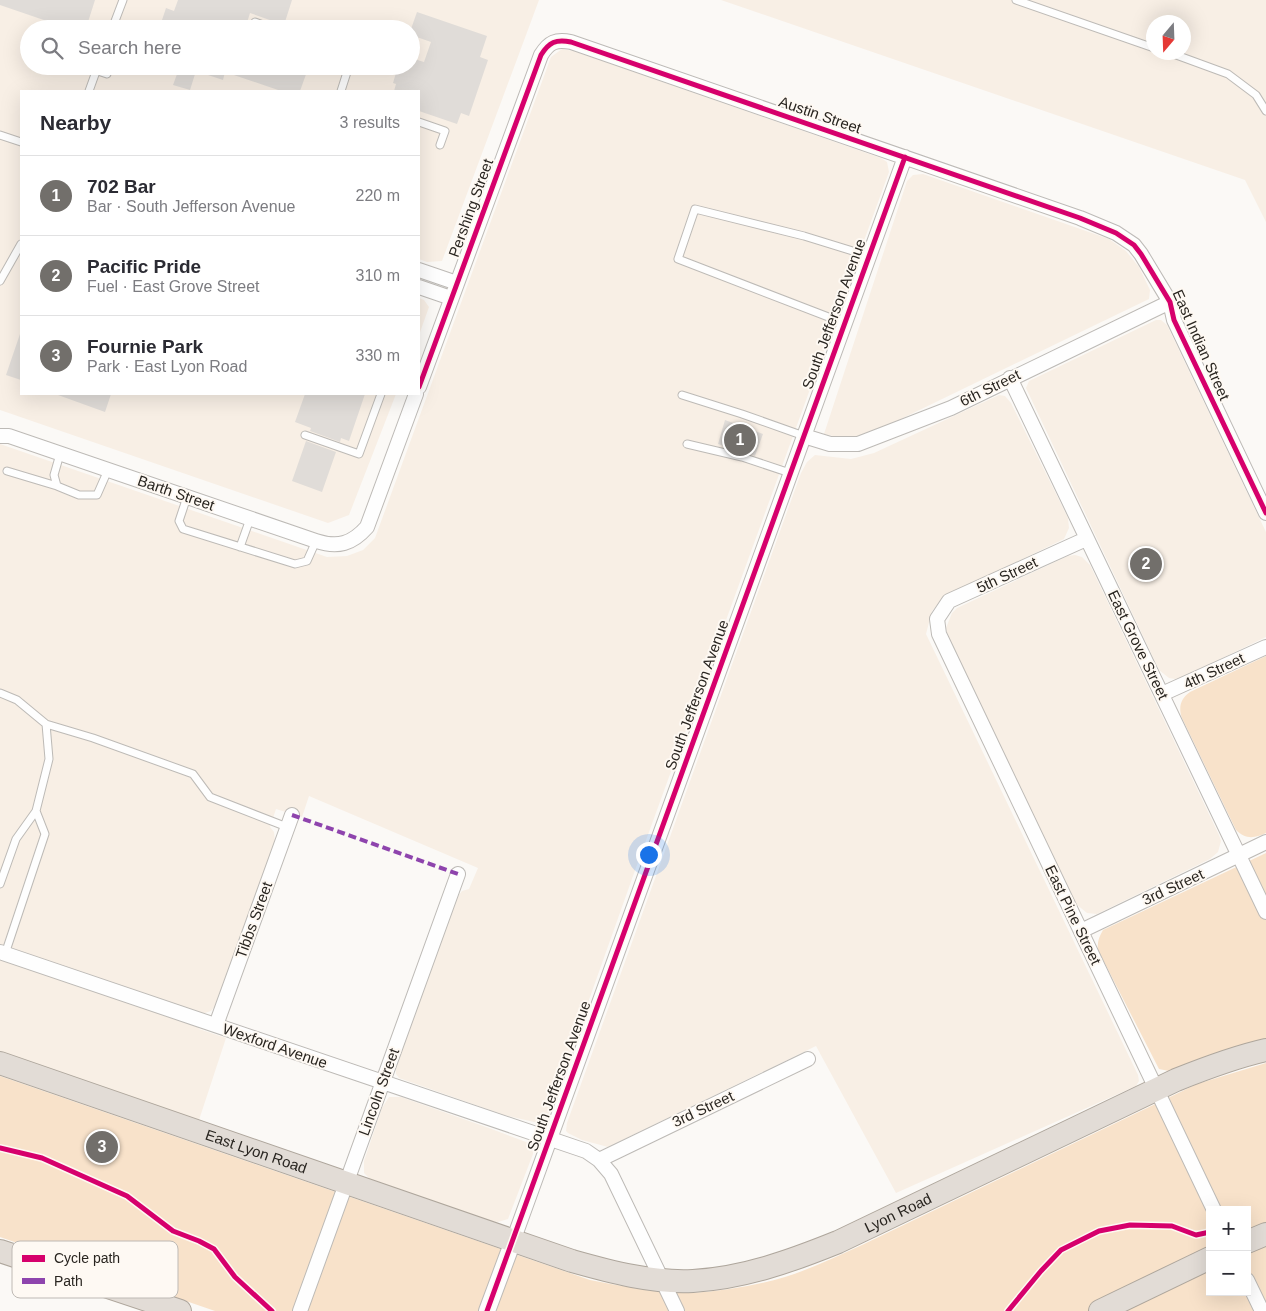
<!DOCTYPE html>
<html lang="en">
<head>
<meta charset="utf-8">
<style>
  :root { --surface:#fff; --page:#f7f7f7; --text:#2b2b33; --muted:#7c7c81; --line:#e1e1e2; --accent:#726f6b }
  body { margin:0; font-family:Helvetica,sans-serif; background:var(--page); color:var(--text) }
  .controls { position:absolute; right:15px; bottom:15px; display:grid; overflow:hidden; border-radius:0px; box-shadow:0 5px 20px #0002 }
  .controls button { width:45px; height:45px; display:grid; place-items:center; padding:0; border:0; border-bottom:1px solid var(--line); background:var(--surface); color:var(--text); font:25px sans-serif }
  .compass { position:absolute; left:1146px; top:15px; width:45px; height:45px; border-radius:50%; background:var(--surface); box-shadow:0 5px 20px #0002; rotate:199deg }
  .you { position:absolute; left:648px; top:854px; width:18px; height:18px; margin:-12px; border:4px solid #fff; border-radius:50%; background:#1a73e8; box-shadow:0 0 0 8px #1a73e833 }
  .badge { display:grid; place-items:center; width:32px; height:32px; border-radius:50%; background:var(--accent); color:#fff; font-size:16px; font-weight:700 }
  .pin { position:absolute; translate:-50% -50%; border:2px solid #fff; box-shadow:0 1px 5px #0006 }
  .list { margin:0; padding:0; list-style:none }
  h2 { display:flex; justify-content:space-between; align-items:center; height:65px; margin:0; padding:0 20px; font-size:21px }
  h2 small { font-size:16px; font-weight:400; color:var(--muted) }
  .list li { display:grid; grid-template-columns:32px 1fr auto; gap:15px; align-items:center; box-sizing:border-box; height:80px; padding:0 20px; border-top:1px solid var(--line) }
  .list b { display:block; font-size:19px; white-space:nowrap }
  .list p { margin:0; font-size:16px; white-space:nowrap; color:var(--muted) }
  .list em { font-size:16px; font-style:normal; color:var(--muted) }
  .icon { flex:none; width:28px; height:28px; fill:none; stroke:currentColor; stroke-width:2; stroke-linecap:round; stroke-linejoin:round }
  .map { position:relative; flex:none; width:1266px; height:1311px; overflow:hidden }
  .search { position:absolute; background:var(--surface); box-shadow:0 5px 20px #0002; left:20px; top:20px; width:400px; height:55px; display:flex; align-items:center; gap:12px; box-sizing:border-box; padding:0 18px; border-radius:28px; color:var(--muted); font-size:19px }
  .panel { position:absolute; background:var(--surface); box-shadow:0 5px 20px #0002; left:20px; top:90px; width:400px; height:305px; border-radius:0px }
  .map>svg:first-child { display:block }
  .built { fill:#f8efe5; fill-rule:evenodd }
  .green { fill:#f8e2ca; fill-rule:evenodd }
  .building { fill:#e0dcd8 }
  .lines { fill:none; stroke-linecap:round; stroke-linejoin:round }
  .service-casing { stroke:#bdbab6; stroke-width:9 }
  .minor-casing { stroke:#bdbab6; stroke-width:16 }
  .tertiary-casing { stroke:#bdbab6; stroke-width:18 }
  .trunk-casing { stroke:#aea69c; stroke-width:24 }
  .service { stroke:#fefefe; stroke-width:7 }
  .minor { stroke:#fefefe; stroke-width:14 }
  .tertiary { stroke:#fefefe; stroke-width:16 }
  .trunk { stroke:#e2dcd6; stroke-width:22 }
  .quiet { stroke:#8e44ad; stroke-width:4; stroke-dasharray:8 4; stroke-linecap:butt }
  .cycleway-casing { stroke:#fef9f3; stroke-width:8 }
  .cycleway { stroke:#d6006c; stroke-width:5 }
  .labels { text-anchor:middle; stroke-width:4; stroke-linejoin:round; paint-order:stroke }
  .street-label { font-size:15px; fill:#292520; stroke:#fef9f3 }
  .key { fill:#fef9f3; stroke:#beb9b4; stroke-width:1 }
  .key-label { font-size:14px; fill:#292520 }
</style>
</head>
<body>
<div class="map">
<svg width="1266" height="1311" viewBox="0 0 1266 1311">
  <rect width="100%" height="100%" fill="#fbf9f6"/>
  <path class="built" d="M0 0H539L442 261 427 262 419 259V91H21V394H396L349 515 328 523 0 410ZM29 29H411V66H29Z
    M721 0H1266V222L1245 180ZM1154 22H1184V52H1154Z
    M562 49 574 51 881 158 887 162 889 172 633 876 547 1118 543 1122H534L504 1115 399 1078 396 1074V1066L458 896 462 891 469 889 478 868 309 796 302 817 276 809 270 827 274 832 275 841 215 1006 211 1011 205 1013 199 1029 226 1038 199 1120 0 1051V444L327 557 347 556 363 550 375 538 551 57Z
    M923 174 1109 239 1126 251 1139 267 1150 290 1149 299 872 433 863 437 842 438 824 434 907 181 913 175Z
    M419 298 424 300 429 307 419 335Z
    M1156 320H1161L1167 325 1266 532V637L1181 678 1175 679 1169 678 1159 670 1026 388 1029 381Z
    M999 395 1005 396 1011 403 1068 518 1069 528 1064 539 944 597 932 611 926 634 1138 1075 1139 1081 1136 1086 896 1193 816 1046 608 1147 582 1140 568 1133 566 1131 567 1123 801 473 807 462 815 455 851 459 874 453Z
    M1075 555 1082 557 1090 565 1219 835 1221 841 1218 852 1210 859 1097 914 1087 913 1076 904 949 641 946 628 952 613 957 608 1068 556Z
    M389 1097H401L489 1128 526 1142 533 1147V1154L508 1219 498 1222 490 1221 370 1179 364 1173V1161L382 1108Z"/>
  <path class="green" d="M1266 656V833C1255 838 1246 840 1236 830L1182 718C1178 707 1181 698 1190 692Z
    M1266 853V1040L1217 1053 1169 1071 1159 1069 1098 950C1097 942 1099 937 1103 930Z
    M1266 1063V1311H215L0 1237V1076L590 1280C623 1286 657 1294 691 1293 723 1291 755 1286 785 1277 811 1269 837 1256 862 1245L1197 1084ZM1210 1210H1247V1292H1210Z"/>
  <path class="building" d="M0 0H95L88 22 82 20 79 29H70L0 5Z
    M178 0H292L284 25 250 13 245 29H159L166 8 174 11Z
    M417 12 487 36 480 57 488 60 469 116 461 113 457 124 419 111V91H394L396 84 393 83 398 66H411V58L424 62 431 42 411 35V29Z
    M180 66H309L300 91H281L225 72 223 80 196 71 190 90 173 85Z
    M20 334H21V380L6 375Z
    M58 394H111L105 412 58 395Z
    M305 394H365L349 441 341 438 340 442 310 431 311 428 295 422Z
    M725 420 763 434 755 456 718 444Z
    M306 441 336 452 322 492 292 481Z"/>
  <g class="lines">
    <g class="service-casing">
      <path id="service" d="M1016 0 1154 48
        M255 22 274 29
        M112 29 123 0
        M1168 52 1228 74 1256 95 1266 111
        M83 66 107 74
        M89 91 98 66
        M341 91 349 66
        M419 122 445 131 440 145
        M0 135 21 142
        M0 281 21 244
        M844 323 678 259 695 209 804 236 869 256
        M682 395 742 414 804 436
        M305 435 359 454 381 394
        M687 444 742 457 790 473
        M60 454 54 475 57 486 79 495H97L108 470
        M7 471 57 486
        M187 497 179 521 183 529 295 564 307 561 316 541
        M240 547 250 519
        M0 693 17 700 46 724 93 738 193 774 210 797 287 827
        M0 884 16 839 36 811 49 759 46 724
        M5 954 45 834 36 811"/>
    </g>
    <g class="minor-casing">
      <path id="minor" d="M419 270 457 283
        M419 287 451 298
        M1010 378 1266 912
        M419 387 541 55C549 42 556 39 571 42L1080 218 1116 233 1134 245 1141 254 1170 302 1174 320 1266 513
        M0 436H9L316 541C338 548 352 544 367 527L416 394
        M804 436 830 444H858L951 408 1170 302
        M1086 539 949 601 937 619 939 634 1214 1210
        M1162 694 1266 647
        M1081 931 1266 842
        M0 952 586 1151 599 1160 611 1174 677 1311
        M216 1025 292 815
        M599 1160 808 1059
        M513 1241 905 157
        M1247 1280 1262 1311
        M300 1311 458 874"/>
    </g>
    <g class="tertiary-casing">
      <path id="tertiary" d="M487 1311 513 1241"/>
    </g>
    <g class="trunk-casing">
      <g id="trunk">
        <path id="s1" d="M0 1063 572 1261C611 1272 652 1283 693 1281 744 1278 791 1261 838 1242L1176 1080C1206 1068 1235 1057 1266 1050"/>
        <path d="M1247 1242 1266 1234"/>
        <path d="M0 1251 180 1311"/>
        <path d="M1100 1311 1210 1258"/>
      </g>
    </g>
    <use href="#service" class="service"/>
    <use href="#minor" class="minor"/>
    <use href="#tertiary" class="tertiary"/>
    <use href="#trunk" class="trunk"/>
    <path class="quiet" d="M292 815 458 874"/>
    <g class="cycleway-casing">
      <path id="cycleway" d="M419 387 541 55C549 42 556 39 571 42L1080 218 1116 233 1134 245 1141 254 1170 302 1174 320 1266 513
        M0 1148 42 1158 127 1196 173 1231 199 1241 214 1249 235 1277 272 1311
        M487 1311 905 157
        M1008 1311 1041 1271 1061 1250 1099 1231 1130 1225 1172 1226 1196 1235 1210 1232"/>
    </g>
    <use href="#cycleway" class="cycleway"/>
  </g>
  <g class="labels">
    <g class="street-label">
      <text transform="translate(820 115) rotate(19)" y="5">Austin Street</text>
      <text transform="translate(471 208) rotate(-70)" y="5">Pershing Street</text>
      <text transform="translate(834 314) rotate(-70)" y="5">South Jefferson Avenue</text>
      <text transform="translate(1201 345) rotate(66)" y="5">East Indian Street</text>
      <text transform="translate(990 388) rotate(-26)" y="5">6th Street</text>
      <text transform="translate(176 493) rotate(19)" y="5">Barth Street</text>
      <text transform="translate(1007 575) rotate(-25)" y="5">5th Street</text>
      <text transform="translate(1138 645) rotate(64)" y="5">East Grove Street</text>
      <text transform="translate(1214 671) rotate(-25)" y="5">4th Street</text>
      <text transform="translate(697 695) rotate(-70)" y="5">South Jefferson Avenue</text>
      <text transform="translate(1173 887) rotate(-25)" y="5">3rd Street</text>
      <text transform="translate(1073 915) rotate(64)" y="5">East Pine Street</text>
      <text transform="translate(254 920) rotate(-70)" y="5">Tibbs Street</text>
      <text transform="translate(275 1046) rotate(19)" y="5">Wexford Avenue</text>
      <text transform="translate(559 1076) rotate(-70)" y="5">South Jefferson Avenue</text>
      <text transform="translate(379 1092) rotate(-70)" y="5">Lincoln Street</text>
      <text transform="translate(703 1109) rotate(-25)" y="5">3rd Street</text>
      <text dy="5" stroke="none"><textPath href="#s1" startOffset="271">East Lyon Road</textPath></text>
      <text dy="5" stroke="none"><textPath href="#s1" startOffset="946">Lyon Road</textPath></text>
    </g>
  </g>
  <rect x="12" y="1241" width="166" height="57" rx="8" class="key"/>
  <rect x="22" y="1255" width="23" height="7" fill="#d6006c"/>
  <rect x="22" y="1278" width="23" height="6" fill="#8e44ad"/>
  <g class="key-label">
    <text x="54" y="1263">Cycle path</text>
    <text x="54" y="1286">Path</text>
  </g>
</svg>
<div class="controls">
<button>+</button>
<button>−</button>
</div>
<svg class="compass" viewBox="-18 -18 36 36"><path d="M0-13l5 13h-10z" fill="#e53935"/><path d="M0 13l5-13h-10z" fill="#7c7c81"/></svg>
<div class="you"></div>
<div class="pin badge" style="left:740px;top:440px">1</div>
<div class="pin badge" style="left:1146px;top:564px">2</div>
<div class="pin badge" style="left:102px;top:1147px">3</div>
<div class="search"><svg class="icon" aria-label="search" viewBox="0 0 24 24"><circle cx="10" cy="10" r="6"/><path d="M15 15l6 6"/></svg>Search here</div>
<section class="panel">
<h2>Nearby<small>3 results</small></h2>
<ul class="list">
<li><span class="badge">1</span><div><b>702 Bar</b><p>Bar · South Jefferson Avenue</p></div><em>220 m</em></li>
<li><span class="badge">2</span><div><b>Pacific Pride</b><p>Fuel · East Grove Street</p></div><em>310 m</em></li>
<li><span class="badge">3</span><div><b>Fournie Park</b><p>Park · East Lyon Road</p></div><em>330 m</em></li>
</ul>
</section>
</div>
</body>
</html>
